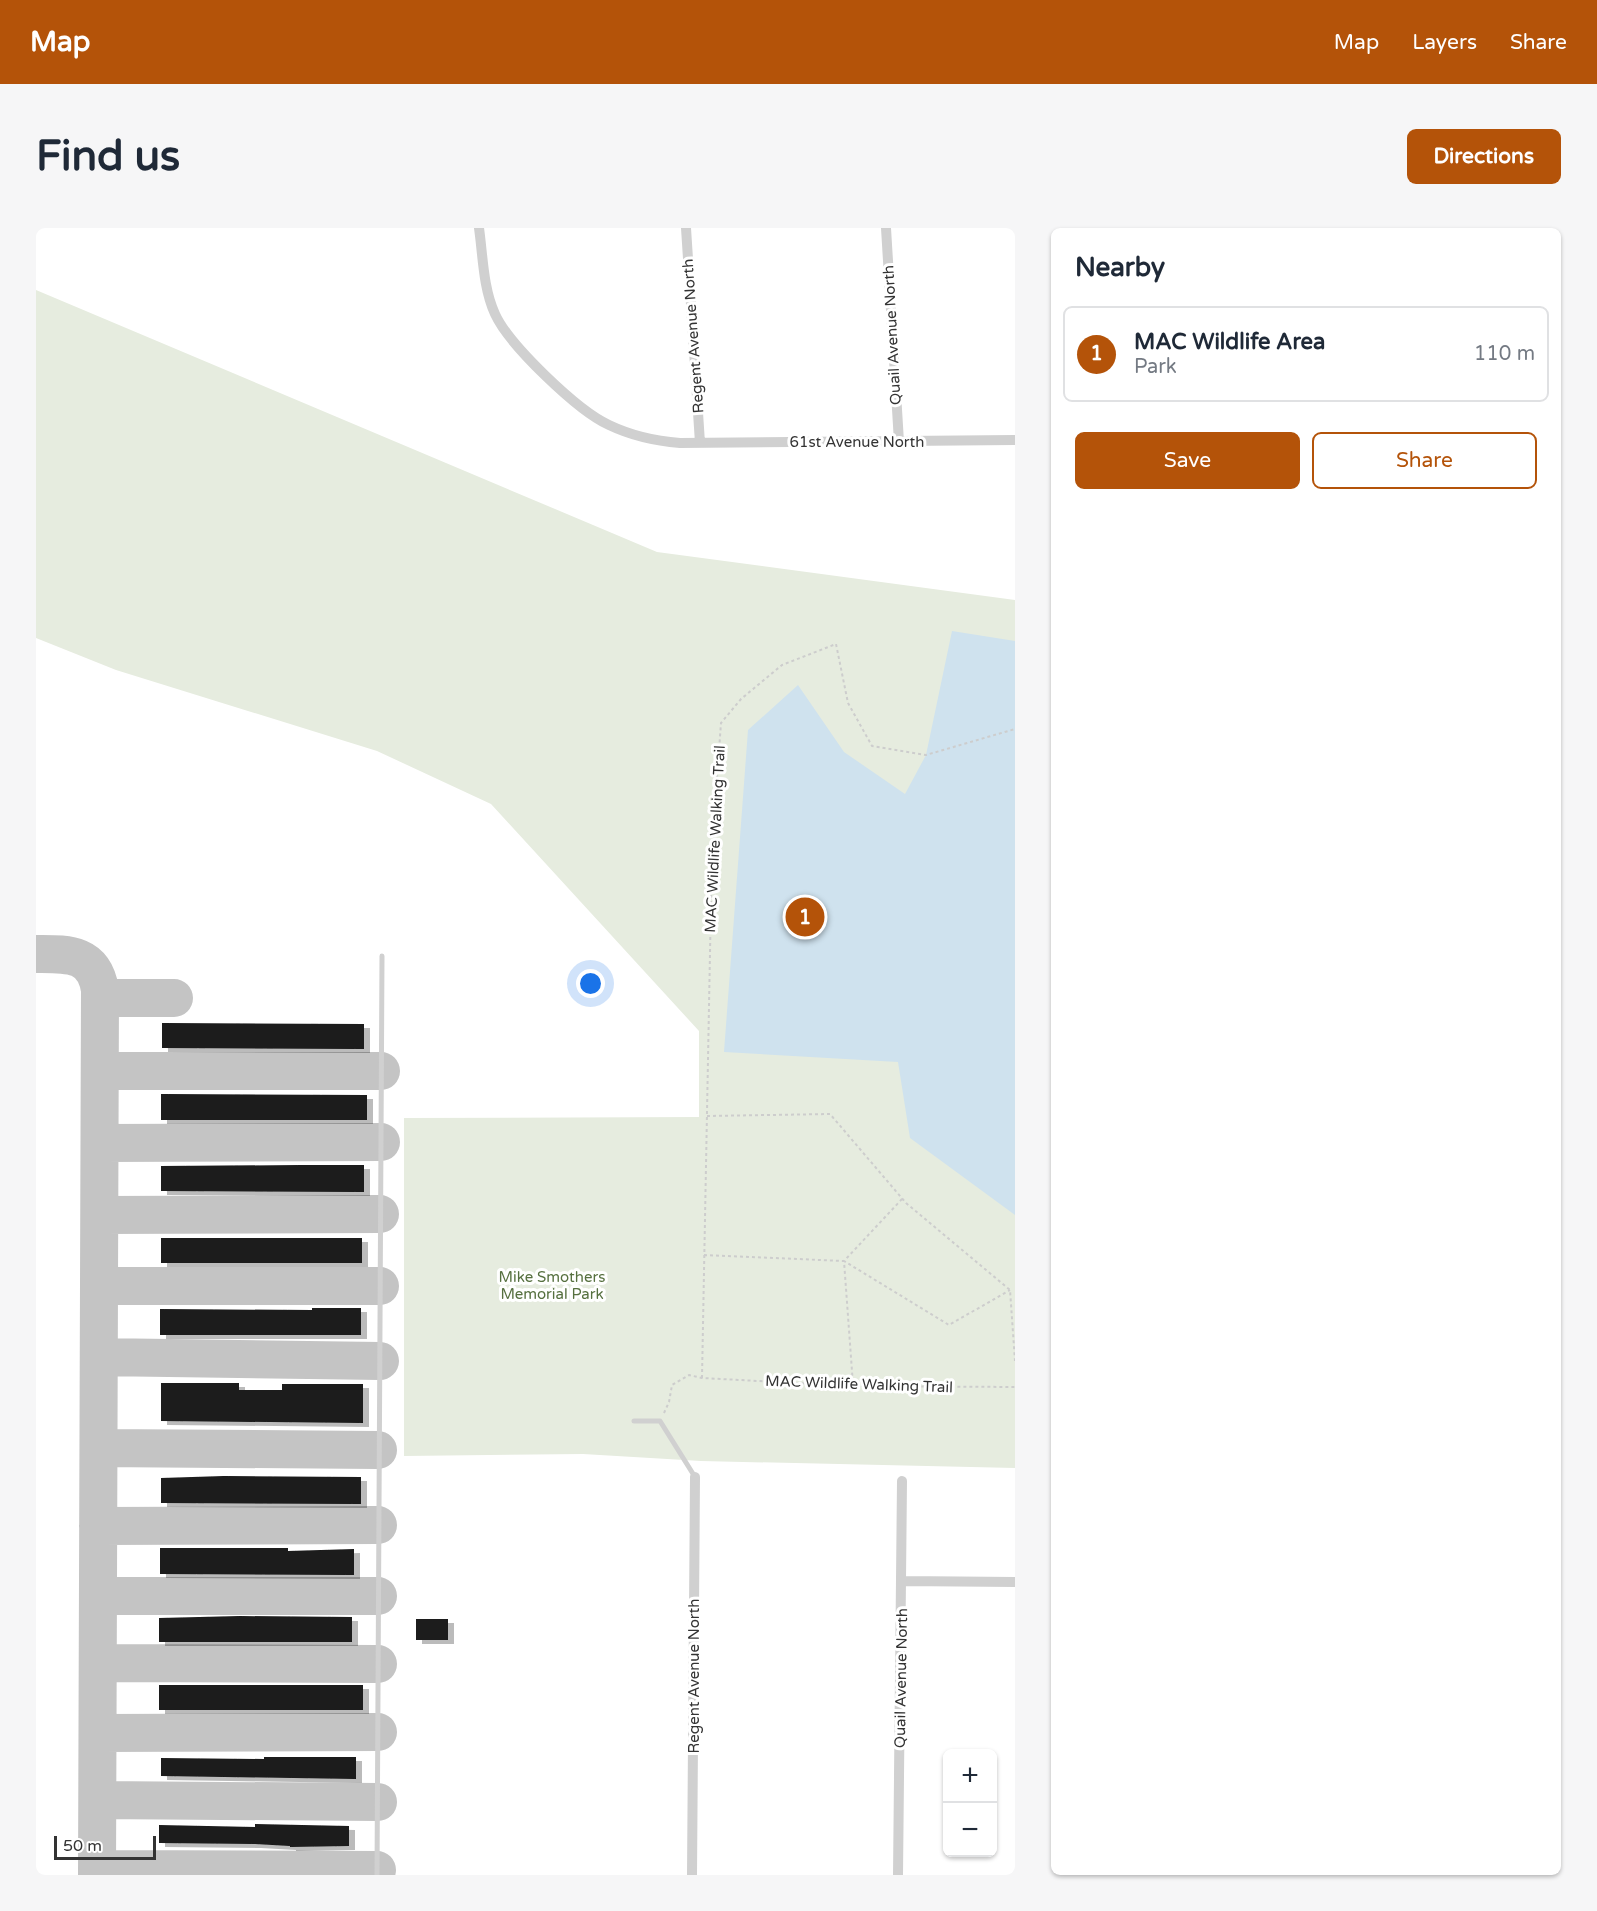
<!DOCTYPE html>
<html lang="en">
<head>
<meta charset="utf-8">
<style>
  :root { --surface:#fff; --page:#f6f6f7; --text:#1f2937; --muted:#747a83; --line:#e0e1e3; --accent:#b45309 }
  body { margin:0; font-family:"Varela Round",sans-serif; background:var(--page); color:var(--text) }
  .controls { position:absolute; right:18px; bottom:18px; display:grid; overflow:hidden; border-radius:9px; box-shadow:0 2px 4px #0004 }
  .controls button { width:54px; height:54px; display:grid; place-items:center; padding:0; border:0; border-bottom:2px solid var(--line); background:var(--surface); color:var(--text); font:30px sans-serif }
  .scale { position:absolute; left:18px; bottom:15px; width:102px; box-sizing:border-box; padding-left:6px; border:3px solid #333; border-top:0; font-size:16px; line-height:21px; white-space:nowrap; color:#333; -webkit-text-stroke:4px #fff; paint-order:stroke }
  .you { position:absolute; left:555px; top:756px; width:21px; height:21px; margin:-15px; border:4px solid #fff; border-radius:50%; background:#1a73e8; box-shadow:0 0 0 9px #1a73e833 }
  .badge { display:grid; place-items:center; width:39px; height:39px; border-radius:50%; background:var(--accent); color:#fff; font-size:20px; font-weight:700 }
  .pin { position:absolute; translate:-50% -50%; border:3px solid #fff; box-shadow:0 2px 6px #0006 }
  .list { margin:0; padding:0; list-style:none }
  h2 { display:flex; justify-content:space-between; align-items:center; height:78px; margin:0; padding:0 24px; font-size:26px }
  h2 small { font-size:20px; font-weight:400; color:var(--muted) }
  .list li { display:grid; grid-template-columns:39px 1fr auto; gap:18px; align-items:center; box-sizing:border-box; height:96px; margin:0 12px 12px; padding:0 12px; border:2px solid var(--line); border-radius:9px }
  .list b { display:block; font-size:22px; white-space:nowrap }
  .list p { margin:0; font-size:20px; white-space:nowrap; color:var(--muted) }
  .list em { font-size:20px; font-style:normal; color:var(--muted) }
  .actions { display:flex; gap:12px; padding:18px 24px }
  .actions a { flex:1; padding:14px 0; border:2px solid var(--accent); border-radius:9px; text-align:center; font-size:21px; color:var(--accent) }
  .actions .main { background:var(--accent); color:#fff }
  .map { position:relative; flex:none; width:979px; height:1647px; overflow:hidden; border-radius:9px }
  header { display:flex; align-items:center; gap:36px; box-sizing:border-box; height:84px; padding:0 30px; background:var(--accent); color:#fff }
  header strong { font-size:28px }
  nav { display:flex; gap:33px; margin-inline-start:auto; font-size:21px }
  .intro { display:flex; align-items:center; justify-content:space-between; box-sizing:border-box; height:144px; padding:0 36px }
  h1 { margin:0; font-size:42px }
  .button { padding:15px 27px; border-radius:9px; background:var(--accent); color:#fff; font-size:21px; font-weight:700 }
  main { display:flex; gap:36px; padding:0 36px }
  aside { flex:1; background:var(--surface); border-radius:9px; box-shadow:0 2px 4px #0004 }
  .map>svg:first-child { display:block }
  .green { fill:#e6ecdf }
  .water { fill:#cfe2ee }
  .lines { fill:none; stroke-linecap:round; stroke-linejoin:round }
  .taxiway { stroke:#c4c4c4; stroke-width:38 }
  .building { fill:#1a1a1a; filter:url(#shadow) }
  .path { stroke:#cdcdcd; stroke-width:2; stroke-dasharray:3 3; stroke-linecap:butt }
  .lane { stroke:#d0d0d0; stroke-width:5 }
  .street { stroke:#d0d0d0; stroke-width:10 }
  .labels { text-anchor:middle; stroke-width:6; stroke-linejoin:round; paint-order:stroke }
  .street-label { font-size:15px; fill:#333; stroke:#fff }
  .park-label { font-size:15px; fill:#56703f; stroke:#fff }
</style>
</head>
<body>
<header>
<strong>Map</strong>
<nav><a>Map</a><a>Layers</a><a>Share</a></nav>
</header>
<div class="intro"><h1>Find us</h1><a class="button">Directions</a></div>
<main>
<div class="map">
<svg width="979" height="1647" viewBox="0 0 979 1647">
  <defs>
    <filter id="shadow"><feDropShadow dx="6" dy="4" stdDeviation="0" flood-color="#0004"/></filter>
  </defs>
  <rect width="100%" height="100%" fill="#fff"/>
  <path class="green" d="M0 62 621 324 979 372V1240L665 1233 547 1226 368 1228V890L663 889V803L455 576 341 523 80 442 0 410Z"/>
  <path class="water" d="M916 403 979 413V987L874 910 862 834 688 824 712 502 762 457 808 524 869 566 890 527Z"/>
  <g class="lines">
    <path class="taxiway" d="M0 726C31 726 58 724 64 762L61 1647
      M64 770H138
      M64 843H345
      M64 915 345 914
      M64 987 344 986
      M64 1058H344
      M63 1129 344 1133
      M63 1220 342 1222
      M62 1298 342 1297
      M62 1368H342
      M62 1435 342 1436
      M62 1505 342 1504
      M62 1572 342 1574
      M61 1641 341 1642"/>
  </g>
  <path class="building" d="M126 795 328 796V821L126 820Z
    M125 866 331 867V892H125Z
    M266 937H328V964L125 963V938Z
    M125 1010H326V1035H125Z
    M276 1080H325V1107H124V1081L276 1082Z
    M125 1155H203V1162H246V1156H327V1195L125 1193Z
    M188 1248 325 1249V1276L125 1275V1250Z
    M124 1320H252V1323L318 1321V1347L124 1346Z
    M204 1388 316 1389V1414H123V1390Z
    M380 1391H412V1412H380Z
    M123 1457H327V1482H123Z
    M228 1529H320V1551L125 1548V1530L228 1531Z
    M219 1596 313 1598V1618L254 1619V1618L219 1616 123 1615V1597L219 1599Z"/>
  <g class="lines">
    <path class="path" d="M671 888 794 886 870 975 974 1062 979 1133
      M866 971 808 1033 913 1097 974 1062
      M668 1027 808 1033 817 1157
      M666 1150 676 619 685 495 705 471 746 437 800 416 812 475 836 518 890 527 979 501
      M628 1185 633 1174 636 1157 653 1147 666 1150 817 1158 979 1159"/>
    <path class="lane" d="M598 1193H624L659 1249
      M341 1647 346 728"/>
    <path class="street" d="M443 0C447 28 447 60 459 86 473 117 542 183 573 197 596 208 619 213 644 215L979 212
      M650 0 664 215
      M850 0 863 214
      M866 1353 979 1354
      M656 1647 659 1249
      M862 1647 866 1253"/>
  </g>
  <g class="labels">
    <g class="street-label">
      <text transform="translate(856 107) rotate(-93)" y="5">Quail Avenue North</text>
      <text transform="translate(657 108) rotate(-94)" y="5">Regent Avenue North</text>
      <text x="821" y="219">61st Avenue North</text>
      <text transform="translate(679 611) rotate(-87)" y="5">MAC Wildlife Walking Trail</text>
      <text transform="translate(823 1156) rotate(2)" y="5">MAC Wildlife Walking Trail</text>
      <text transform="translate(658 1448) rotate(-90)" y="5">Regent Avenue North</text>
      <text transform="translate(865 1450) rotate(-89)" y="5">Quail Avenue North</text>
    </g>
    <g class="park-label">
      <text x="516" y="1054">Mike Smothers<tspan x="516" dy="17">Memorial Park</tspan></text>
    </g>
  </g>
</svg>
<div class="controls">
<button>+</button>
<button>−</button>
</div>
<div class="scale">50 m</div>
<div class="you"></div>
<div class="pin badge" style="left:769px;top:689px">1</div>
</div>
<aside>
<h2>Nearby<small></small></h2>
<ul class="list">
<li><span class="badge">1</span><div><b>MAC Wildlife Area</b><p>Park</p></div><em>110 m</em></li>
</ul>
<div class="actions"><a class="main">Save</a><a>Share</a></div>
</aside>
</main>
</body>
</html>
